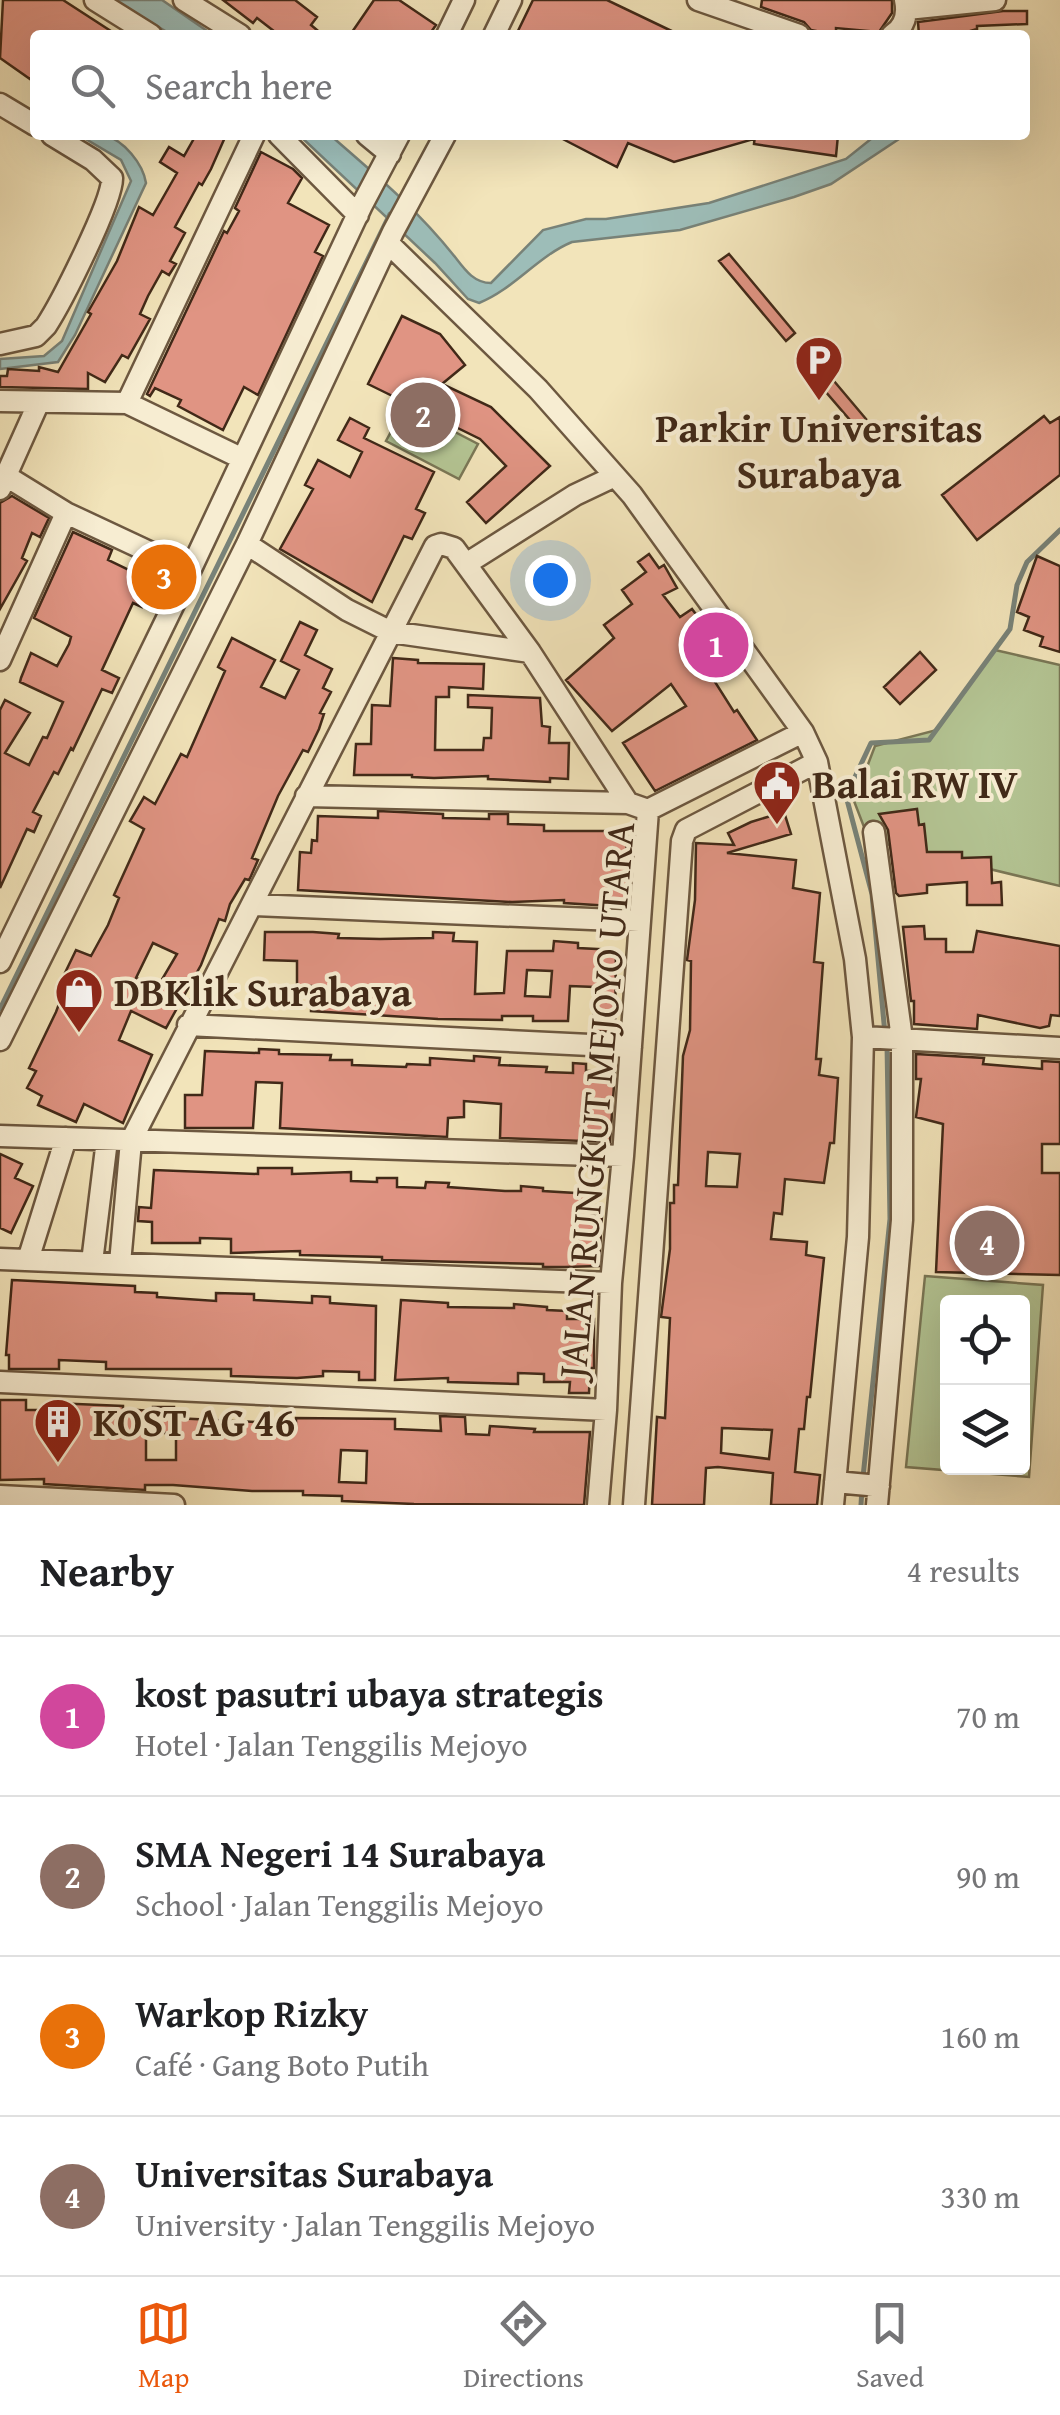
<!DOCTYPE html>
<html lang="en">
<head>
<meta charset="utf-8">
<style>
  :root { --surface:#fff; --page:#f2f2f2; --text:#202124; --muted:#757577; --line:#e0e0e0; --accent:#ea580c }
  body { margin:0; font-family:"Gentium Book Plus",serif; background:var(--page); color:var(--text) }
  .controls { position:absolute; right:30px; bottom:30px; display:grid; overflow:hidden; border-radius:10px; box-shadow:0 10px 40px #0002 }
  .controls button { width:90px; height:90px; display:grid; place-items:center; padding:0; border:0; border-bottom:2px solid var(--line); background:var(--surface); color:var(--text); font:50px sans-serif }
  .you { position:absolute; left:550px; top:580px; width:35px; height:35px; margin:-25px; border:8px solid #fff; border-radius:50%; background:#1a73e8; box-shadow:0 0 0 15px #1a73e833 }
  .badge { display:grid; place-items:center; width:65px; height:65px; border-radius:50%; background:var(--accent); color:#fff; font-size:32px; font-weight:700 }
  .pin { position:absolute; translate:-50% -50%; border:5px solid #fff; box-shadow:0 2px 10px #0006 }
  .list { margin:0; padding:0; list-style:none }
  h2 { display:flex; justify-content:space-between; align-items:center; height:130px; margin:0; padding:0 40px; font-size:42px }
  h2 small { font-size:32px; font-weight:400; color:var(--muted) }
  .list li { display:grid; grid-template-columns:65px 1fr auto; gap:30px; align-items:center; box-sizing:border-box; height:160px; padding:0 40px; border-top:2px solid var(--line) }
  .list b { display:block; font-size:38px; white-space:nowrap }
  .list p { margin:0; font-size:32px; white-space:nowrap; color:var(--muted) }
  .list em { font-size:32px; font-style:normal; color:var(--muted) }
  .icon { flex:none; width:55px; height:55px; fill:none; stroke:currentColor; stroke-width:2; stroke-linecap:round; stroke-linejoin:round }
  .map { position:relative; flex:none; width:1060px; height:1505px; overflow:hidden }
  .search { position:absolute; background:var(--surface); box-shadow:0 10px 40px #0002; left:30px; right:30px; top:30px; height:110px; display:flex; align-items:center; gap:25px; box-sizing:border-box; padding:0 35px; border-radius:10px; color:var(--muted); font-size:38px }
  .sheet { height:770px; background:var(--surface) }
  nav { display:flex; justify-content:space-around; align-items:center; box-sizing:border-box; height:140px; border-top:2px solid var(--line); background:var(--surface); font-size:28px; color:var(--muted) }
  nav a { display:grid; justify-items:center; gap:5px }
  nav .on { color:var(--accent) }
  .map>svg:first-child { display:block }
  .green { fill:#b4c594; stroke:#7a7756; stroke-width:2.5; fill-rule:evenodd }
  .water { fill:#9dbdb8; stroke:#788278; stroke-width:2.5 }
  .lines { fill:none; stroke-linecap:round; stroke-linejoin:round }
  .stream { stroke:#788278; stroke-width:5 }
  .building { fill:#e09483; stroke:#412918; stroke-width:2.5; fill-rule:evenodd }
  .minor-casing { stroke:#6d5840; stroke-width:25 }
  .minor { stroke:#f7edd2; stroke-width:20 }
  .labels { text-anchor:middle; stroke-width:8; stroke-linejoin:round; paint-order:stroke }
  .poi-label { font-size:40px; font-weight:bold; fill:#412918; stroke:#f7edd2; text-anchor:start }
  .street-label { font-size:40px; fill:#412918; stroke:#f7edd2 }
</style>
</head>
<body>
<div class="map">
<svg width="1060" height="1505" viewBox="0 0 1060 1505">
  <rect width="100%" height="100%" fill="#f2e4ba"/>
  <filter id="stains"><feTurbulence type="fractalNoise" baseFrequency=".002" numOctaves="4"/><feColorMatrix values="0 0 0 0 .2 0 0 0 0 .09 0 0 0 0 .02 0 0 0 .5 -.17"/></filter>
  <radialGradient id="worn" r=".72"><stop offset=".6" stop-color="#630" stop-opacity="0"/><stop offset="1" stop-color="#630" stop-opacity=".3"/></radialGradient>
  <path class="green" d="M405 406 478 444 459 479 386 441Z
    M995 650 1060 665V886L869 840 854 801 875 746 937 730Z
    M925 1276 1043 1285 1029 1477 906 1467ZM948 1302H1022V1468H948Z"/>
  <path class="water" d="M113 0H162L213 35H172Z
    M79 135C87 135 98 133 104 135 124 140 143 164 146 183L75 335 58 362 0 369V359L44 356 62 341 131 181 121 160Z
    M299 135H330C375 174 418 210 455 257 465 270 474 283 491 283L543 230 586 219H606L709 203 846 159 876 135H905L831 184 794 197 680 230 572 242C538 256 514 289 479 303L468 299 435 263Z"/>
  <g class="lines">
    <path class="stream" d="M0 1009 390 214
      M885 1034 872 894 846 796 871 743 929 740 1010 629 1017 585 1027 562 1060 530
      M863 1477 890 1219 887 1045
      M861 1505 862 1488"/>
  </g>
  <path class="building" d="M3 0H63L117 35H35V73L30 79 0 58Z
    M223 0H295L317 17 311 25 323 35H279L257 18 253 23Z
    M374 0H399L436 25 429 35H350Z
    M533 0H607L680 35H516Z
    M762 0H892V13L879 32 836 28V32H821L811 30 804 22 761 7Z
    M1003 11H1027V24L977 26V29L967 32 919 35 918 22Z
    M196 135H226L211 169 202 185 199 183 175 227 185 233 170 261 176 264 169 275 162 271 148 296 140 314 150 319 128 358 122 355 105 382 88 373V389L0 387V376H7L8 369 39 371V367L58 372 91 314 88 312 117 261 139 207 153 215 177 173 160 162 169 147 184 156Z
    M555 135H753L754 139 674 162 628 143 617 167Z
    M755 135H838L836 156 754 144Z
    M261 152 293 169 302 178 288 203 329 225 315 252 323 256 258 395 244 387 223 430 178 406 181 400 155 388 150 396 147 394 224 231 227 233 239 211 235 208Z
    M729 254 795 333 786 341 719 261Z
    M402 316 440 334 465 365 442 384 491 407 550 466 486 523 467 502 506 466 480 439 368 384Z
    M823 368 866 419 856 427 813 377Z
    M1044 416 1050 423 1060 417V475L977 540 942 495Z
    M350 418 369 428 364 438 434 472 416 509 425 513 412 539 404 536 372 602 280 549 313 489 305 485 318 460 350 477 362 452 338 440Z
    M12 496 49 518 40 537 32 533 22 558 27 561 0 609V503Z
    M73 532 112 550 108 560 154 582 142 607 133 603 102 670 119 678 112 693 102 689 73 750 71 748 58 774 54 772 33 812 41 816 34 832 27 829 0 888V710L5 700 30 713 5 753 29 765 43 737 47 738 63 702 20 682 21 678 31 653 57 666 69 644 71 637 34 618Z
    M649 554 659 568 664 565 677 588 663 595 680 617 692 609 704 625 693 633 706 660 703 663 734 712 737 710 757 740 655 791 623 743 686 706 671 684 612 731 566 680 614 638 604 625 632 604 622 590 646 572 638 562Z
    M1037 556 1060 566V652L1040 646 1043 637 1024 630 1029 617 1017 612Z
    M300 622 317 630 305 655 332 669 323 688 331 692 320 713 324 714 319 729 308 752 303 750 278 796 252 858 258 860 251 876 249 880 245 879 230 904 225 921 219 919 201 965 166 1028 131 1011 119 1040 152 1055 123 1123 84 1104 76 1122 38 1105 42 1096 27 1088 36 1071 29 1068 56 1012 68 980 63 977 76 950 91 956 108 925 119 898 114 895 144 829 130 821 144 797 155 804 181 754 187 757 225 671 218 667 232 638 275 660 261 687 285 698 299 670 281 661ZM153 943 177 954 157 988 136 978Z
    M920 652 936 670 900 704 884 687Z
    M393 658 418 660V663L484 664 483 689 449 687V697H436L435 750H483L484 738H491L492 708 468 707V695L540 698 542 726 550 727 549 743H569L568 779 550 778V782L488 779V776L434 778 412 777V775H354L356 744H371L372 705 390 706Z
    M917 809 919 825 924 824 927 852H962V858L991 857 992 883 1001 882 1002 905H967V882L927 885V893L899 896 896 893 888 830 879 814Z
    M378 811 443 814V818L489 819V814H508V824L544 825V831H627L626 866H630L627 907 564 903V900L512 902 298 890 300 852 311 853 312 840 317 841 318 816 378 818Z
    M784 812 791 834 727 853 796 860 793 888 820 893 814 962 823 963 816 1059H821L819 1075 838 1078 834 1143H830L824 1183 785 1179 782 1214 774 1213 771 1239 807 1242 806 1255 824 1258 810 1397H807L804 1429H799L795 1472 820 1475 817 1505H771L773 1473 718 1467 706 1468 704 1505H652L657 1417 665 1418 670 1318 661 1317 670 1249V1203H674V1185H678L683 1056 690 1030 691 961 687 960 695 900 696 843 734 845 728 833 751 822ZM708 1152 740 1154 737 1187 706 1186ZM722 1428 772 1430 769 1459 721 1453Z
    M924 926 925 939H946V952H973L977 931 1060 946V1016L1051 1015 1049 1026 1040 1028 978 1015 977 1029 914 1024V1001H911L903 927Z
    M265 932H313L339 934 338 938 380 939 433 938V932L454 933 453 941 477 942 475 994 504 993 507 951H553L554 941 578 943V948L616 950 615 1032 593 1031 595 987 570 986 568 1021H533V1016H502V1020L438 1019 311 1011V986H297V961L264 960ZM527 970 552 971 550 997 525 996Z
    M259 1049 279 1050V1054L331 1055 330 1060H352V1065L406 1067 407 1064 430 1065V1058L474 1061V1056L500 1058 499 1065 547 1067 546 1072 573 1073V1063L586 1064V1071H615L610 1142 500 1138 501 1104 464 1101V1117L448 1118 447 1137 280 1128 282 1083 256 1082 253 1128H185V1095H202L205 1051 259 1053Z
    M916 1054 984 1058 983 1064 1042 1069V1061L1060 1062V1144H1042V1173H1060V1275L936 1272 943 1124 916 1117 921 1079H916Z
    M0 1154 22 1164 15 1178 33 1186 11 1233 0 1228Z
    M258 1168H292V1174L351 1172V1181L377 1182V1178H397V1187L425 1188 426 1182 449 1183 448 1187 505 1191H521V1186L543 1188V1191L592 1194 591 1215 602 1216 599 1266 565 1267H543V1264L382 1260V1257L300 1255V1251L231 1253V1239L200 1238V1243H152V1222L138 1221 139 1207 151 1208 154 1170 258 1174Z
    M12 1280 135 1286V1292L157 1293V1297L216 1301V1293L254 1294V1300L312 1303V1296L330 1297V1303L376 1306 375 1380H359V1372L323 1371V1376L297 1378 231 1376V1369H106V1362L59 1360V1369H9V1355H6Z
    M401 1300 448 1303V1307L514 1308V1304L547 1307V1310L567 1311V1319H594V1368H590L589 1393H569L570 1382H544V1374L518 1373V1384L448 1382V1378L395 1380Z
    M0 1400H26V1410H53L54 1403 123 1406V1409L153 1411V1407H174V1418L296 1424V1418L395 1419V1429L441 1431 440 1416 465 1417 466 1434 489 1435 490 1426 535 1429 534 1432H590L584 1505 414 1504 342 1501V1496L303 1495V1491H252L173 1485H145V1490L44 1484V1479L0 1480ZM146 1433H176V1460H146ZM341 1450 367 1451 366 1483 339 1482Z"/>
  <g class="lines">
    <g class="minor-casing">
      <path id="minor" d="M95 0 151 35
        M184 0 240 35
        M698 0 799 35
        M907 9 995 0
        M447 35 464 0
        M494 35 511 0
        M892 35C905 27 908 14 905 0
        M0 104 35 125
        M279 135 358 215
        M367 135 390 154
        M388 243 538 389 632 495 803 732 817 762 855 959 863 1037 858 1237 833 1505
        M0 344 36 336 46 326C61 303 113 201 112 178L93 160 52 135
        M0 401 127 403 241 458
        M127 403 254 135
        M6 476 66 513 190 571
        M0 489 38 404
        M247 544 347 610 391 632 530 652
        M466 564 575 495 615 476
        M0 660 66 513
        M306 796 628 803
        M874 832 902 1039V1220L877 1505
        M252 905 639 921
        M0 962 190 571 362 205 399 135
        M188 1025 631 1047
        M863 1037 1060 1048
        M0 1040 247 544 393 232 445 135
        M0 1136 623 1156
        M0 1259 611 1283
        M28 1260 66 1138
        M92 1262 107 1140
        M120 1263 131 1141 435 546 441 544 454 548 530 652 628 803 648 810
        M0 1382 606 1410
        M835 1482 879 1486
        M0 1496 174 1505
        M598 1505 606 1410 611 1283 623 1156 648 810 803 732
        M634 1505 682 841 686 830 817 762"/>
    </g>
    <use href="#minor" class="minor"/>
  </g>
  <defs>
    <g id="parking-pin" transform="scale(2.5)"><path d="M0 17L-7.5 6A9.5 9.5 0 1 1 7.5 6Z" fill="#8f2418" stroke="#f7edd2"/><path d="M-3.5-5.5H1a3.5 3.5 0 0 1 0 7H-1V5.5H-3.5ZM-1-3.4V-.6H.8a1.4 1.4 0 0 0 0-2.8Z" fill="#fff"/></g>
    <g id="civic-pin" transform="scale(2.5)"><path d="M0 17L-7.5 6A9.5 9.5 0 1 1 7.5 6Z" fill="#8f2418" stroke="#f7edd2"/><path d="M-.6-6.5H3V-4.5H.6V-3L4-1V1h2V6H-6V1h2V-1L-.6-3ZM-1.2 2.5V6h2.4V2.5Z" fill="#fff"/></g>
    <g id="shop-pin" transform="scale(2.5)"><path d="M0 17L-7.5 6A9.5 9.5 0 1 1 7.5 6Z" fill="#8f2418" stroke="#f7edd2"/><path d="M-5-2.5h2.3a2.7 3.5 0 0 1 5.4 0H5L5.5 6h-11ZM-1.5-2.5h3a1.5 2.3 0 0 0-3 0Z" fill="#fff"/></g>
    <g id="building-pin" transform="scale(2.5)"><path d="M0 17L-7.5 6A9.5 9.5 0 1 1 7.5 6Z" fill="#8f2418" stroke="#f7edd2"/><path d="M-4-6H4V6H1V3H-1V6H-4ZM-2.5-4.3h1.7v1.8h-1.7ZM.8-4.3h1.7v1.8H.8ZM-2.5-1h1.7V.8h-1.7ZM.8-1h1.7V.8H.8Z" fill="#fff"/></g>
  </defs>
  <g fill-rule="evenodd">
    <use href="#parking-pin" x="819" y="360"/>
    <use href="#civic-pin" x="777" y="784"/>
    <use href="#shop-pin" x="79" y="992"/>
    <use href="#building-pin" x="58" y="1422"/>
  </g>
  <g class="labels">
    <g class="poi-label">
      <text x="819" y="442" text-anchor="middle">Parkir Universitas<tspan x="819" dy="46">Surabaya</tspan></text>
      <text x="812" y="798">Balai RW IV</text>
      <text x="114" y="1006">DBKlik Surabaya</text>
      <text x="93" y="1436">KOST AG 46</text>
    </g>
    <g class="street-label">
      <text transform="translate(596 1100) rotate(-85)" y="14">JALAN RUNGKUT MEJOYO UTARA</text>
    </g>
  </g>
  <rect width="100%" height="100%" filter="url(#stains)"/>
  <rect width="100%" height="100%" fill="url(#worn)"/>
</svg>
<div class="controls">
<button><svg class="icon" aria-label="locate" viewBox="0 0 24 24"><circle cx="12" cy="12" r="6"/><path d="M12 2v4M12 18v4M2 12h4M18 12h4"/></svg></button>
<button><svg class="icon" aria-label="layers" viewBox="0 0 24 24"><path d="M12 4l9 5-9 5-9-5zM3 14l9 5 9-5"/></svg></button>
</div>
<div class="you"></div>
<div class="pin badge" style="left:716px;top:645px;background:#d1479c">1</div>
<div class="pin badge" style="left:423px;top:415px;background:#8d6e63">2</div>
<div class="pin badge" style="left:164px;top:577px;background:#e8710a">3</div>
<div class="pin badge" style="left:987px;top:1243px;background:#8d6e63">4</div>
<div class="search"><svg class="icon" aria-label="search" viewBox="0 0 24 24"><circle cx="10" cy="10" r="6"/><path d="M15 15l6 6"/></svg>Search here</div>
</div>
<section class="sheet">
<h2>Nearby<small>4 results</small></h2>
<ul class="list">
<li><span class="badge" style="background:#d1479c">1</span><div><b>kost pasutri ubaya strategis</b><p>Hotel · Jalan Tenggilis Mejoyo</p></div><em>70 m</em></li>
<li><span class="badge" style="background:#8d6e63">2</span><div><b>SMA Negeri 14 Surabaya</b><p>School · Jalan Tenggilis Mejoyo</p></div><em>90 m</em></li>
<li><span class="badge" style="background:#e8710a">3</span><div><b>Warkop Rizky</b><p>Café · Gang Boto Putih</p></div><em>160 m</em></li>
<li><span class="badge" style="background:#8d6e63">4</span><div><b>Universitas Surabaya</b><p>University · Jalan Tenggilis Mejoyo</p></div><em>330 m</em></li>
</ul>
</section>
<nav>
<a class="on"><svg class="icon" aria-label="map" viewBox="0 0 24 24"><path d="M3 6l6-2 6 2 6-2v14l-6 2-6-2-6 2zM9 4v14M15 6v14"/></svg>Map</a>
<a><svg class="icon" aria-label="directions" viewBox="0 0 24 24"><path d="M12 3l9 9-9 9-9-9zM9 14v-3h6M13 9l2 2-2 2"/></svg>Directions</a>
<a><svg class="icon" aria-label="saved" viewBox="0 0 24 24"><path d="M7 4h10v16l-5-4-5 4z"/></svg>Saved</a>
</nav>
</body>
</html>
